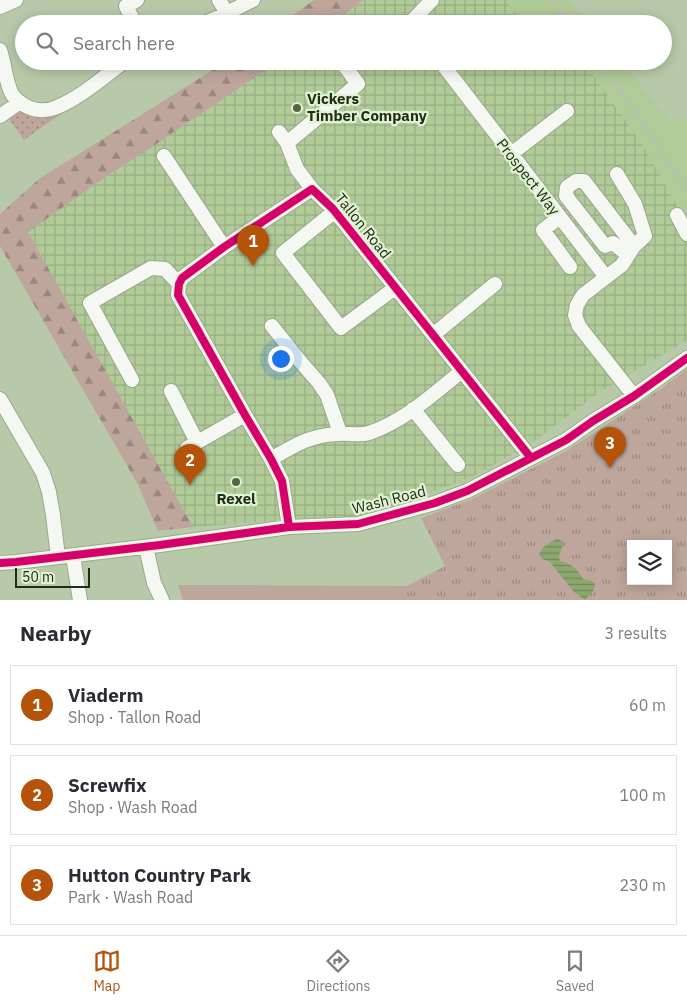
<!DOCTYPE html>
<html lang="en">
<head>
<meta charset="utf-8">
<style>
  :root { --surface:#fff; --page:#f2f2f3; --text:#2b2b33; --muted:#7c7c81; --line:#e1e1e2; --accent:#b45309 }
  body { margin:0; font-family:"IBM Plex Sans",sans-serif; background:var(--page); color:var(--text) }
  .controls { position:absolute; right:15px; bottom:15px; display:grid; overflow:hidden; border-radius:0px; box-shadow:0 2px 12px #0003 }
  .controls button { width:45px; height:45px; display:grid; place-items:center; padding:0; border:0; border-bottom:1px solid var(--line); background:var(--surface); color:var(--text); font:25px sans-serif }
  .scale { position:absolute; left:15px; bottom:12px; width:75px; box-sizing:border-box; padding-left:5px; border:2px solid #212d16; border-top:0; font-size:14px; line-height:18px; white-space:nowrap; color:#212d16; -webkit-text-stroke:4px #e1f1d4; paint-order:stroke }
  .you { position:absolute; left:280px; top:358px; width:18px; height:18px; margin:-12px; border:4px solid #fff; border-radius:50%; background:#1a73e8; box-shadow:0 0 0 8px #1a73e833 }
  .badge { display:grid; place-items:center; width:32px; height:32px; border-radius:50%; background:var(--accent); color:#fff; font-size:16px; font-weight:700 }
  .pin { position:absolute; translate:-50% -41px; filter:drop-shadow(0 1px 2px #0008) }
  .pin::after { content:''; position:absolute; top:26px; width:18px; height:15px; background:inherit; clip-path:polygon(0 0,100% 0,50% 100%) }
  .list { margin:0; padding:0; list-style:none }
  h2 { display:flex; justify-content:space-between; align-items:center; height:65px; margin:0; padding:0 20px; font-size:21px }
  h2 small { font-size:16px; font-weight:400; color:var(--muted) }
  .list li { display:grid; grid-template-columns:32px 1fr auto; gap:15px; align-items:center; box-sizing:border-box; height:80px; margin:0 10px 10px; padding:0 10px; border:1px solid var(--line); border-radius:0px }
  .list b { display:block; font-size:19px; white-space:nowrap }
  .list p { margin:0; font-size:16px; white-space:nowrap; color:var(--muted) }
  .list em { font-size:16px; font-style:normal; color:var(--muted) }
  .icon { flex:none; width:28px; height:28px; fill:none; stroke:currentColor; stroke-width:2; stroke-linecap:round; stroke-linejoin:round }
  .map { position:relative; flex:none; width:687px; height:600px; overflow:hidden }
  .search { position:absolute; background:var(--surface); box-shadow:0 2px 12px #0003; left:15px; right:15px; top:15px; height:55px; display:flex; align-items:center; gap:12px; box-sizing:border-box; padding:0 18px; border-radius:28px; color:var(--muted); font-size:19px }
  .sheet { height:335px; background:var(--surface) }
  nav { display:flex; justify-content:space-around; align-items:center; box-sizing:border-box; height:70px; border-top:1px solid var(--line); background:var(--surface); font-size:14px; color:var(--muted) }
  nav a { display:grid; justify-items:center; gap:2px }
  nav .on { color:var(--accent) }
  .map>svg:first-child { display:block }
  .built { fill:#b0ca98 }
  .industrial { fill:url(#industrial-grid) }
  .grass { fill:url(#grass-dots) }
  .forest { fill:url(#forest-firs) }
  .park { fill:url(#park-tufts); fill-rule:evenodd }
  .garden { fill:#bea69c }
  .water { fill:url(#water-rules) }
  .lines { fill:none; stroke-linecap:round; stroke-linejoin:round }
  .minor-casing { stroke:#9ba88f; stroke-width:16 }
  .minor { stroke:#f4f7f2; stroke-width:14 }
  .rail { stroke:#babfb6; stroke-width:3; stroke-dasharray:8 4; stroke-linecap:butt }
  .cycleway-casing { stroke:#e1f1d4; stroke-width:11 }
  .cycleway { stroke:#d6006c; stroke-width:8 }
  .poi-dot { fill:#566449; stroke:#e1f1d4; stroke-width:2 }
  .labels { text-anchor:middle; stroke-width:4.5; stroke-linejoin:round; paint-order:stroke }
  .poi-label { font-size:15px; font-weight:bold; fill:#212d16; stroke:#e1f1d4; text-anchor:start }
  .street-label { font-size:15px; fill:#212d16; stroke:#e1f1d4 }
</style>
</head>
<body>
<div class="map">
<svg width="687" height="600" viewBox="0 0 687 600">
  <defs>
    <pattern id="industrial-grid" width="8" height="8" patternUnits="userSpaceOnUse" patternTransform="scale(1.25)"><rect width="8" height="8" fill="#b0ca98"/><path d="M0 4h8M4 0v8" fill="none" stroke="#97ae82"/></pattern>
    <pattern id="grass-dots" width="8" height="8" patternUnits="userSpaceOnUse" patternTransform="scale(1.25)"><rect width="8" height="8" fill="#bea69c"/><path d="M2 2h.1M6 6h.1" fill="none" stroke="#9a887e" stroke-width="1.8" stroke-linecap="round"/></pattern>
    <pattern id="forest-firs" width="22" height="20" patternUnits="userSpaceOnUse" patternTransform="scale(1.25)"><rect width="22" height="20" fill="#bea69c"/><path d="M5 1l3.5 6h-7zM16 11l3.5 6h-7z" fill="#9a887e"/></pattern>
    <pattern id="park-tufts" width="24" height="20" patternUnits="userSpaceOnUse" patternTransform="scale(1.25)"><rect width="24" height="20" fill="#bea69c"/><path d="M3 7l-1-3M5 7V3M7 7l1-3M15 17l-1-3M17 17v-4M19 17l1-3" fill="none" stroke="#9a887e"/></pattern>
    <pattern id="water-rules" width="6" height="5" patternUnits="userSpaceOnUse" patternTransform="scale(1.25)"><rect width="6" height="5" fill="#8aa76d"/><path d="M0 2.5h6" fill="none" stroke="#708859"/></pattern>
  </defs>
  <rect width="100%" height="100%" fill="#b8c9a9"/>
  <path class="built" d="M507 0H570L590 24H524L509 5Z
    M583 61H621L669 121 687 119V224L642 144Z"/>
  <path class="industrial" d="M363 0H507L509 5 524 24H331Z
    M279 61H549L557 71 554 61H583L642 144 687 224V340L600 392 529 445 474 476 390 508 349 518 270 521 193 527 28 232 107 176 155 145Z"/>
  <path class="grass" d="M18 108 65 111 24 140 7 116Z"/>
  <path class="forest" d="M314 0H363L331 24H281Z
    M227 61H279L155 145 107 176 28 232 193 527 158 531 137 483 0 246V214L39 179Z"/>
  <path class="park" d="M687 369V600H407V586L445 566 421 518 472 499 566 451 662 388ZM631 544H668V581H631Z"/>
  <path class="garden" d="M178 585 407 586V600H183Z"/>
  <path class="water" d="M557 539 564 542 559 556 560 561C571 564 577 568 583 579L594 582C598 589 589 595 585 600L574 592 549 561 544 560 539 555C542 546 548 543 557 539Z"/>
  <g class="lines">
    <g class="minor-casing">
      <path id="minor" d="M219 0 227 13
        M0 7 16 0
        M135 24 126 6 137 0
        M202 24 217 18 253 0
        M411 24 410 23 432 0
        M0 50C5 64 5 81 12 94 15 99 19 102 24 105 34 111 46 112 57 107 80 98 105 76 125 61
        M440 61 606 277
        M0 116 20 102
        M279 132 287 143 297 169 312 189
        M287 143 358 84 341 61
        M511 154 567 111
        M164 156 224 247
        M617 174 635 204 645 236 634 246 622 265 583 295 577 305 575 315 579 326 634 396
        M335 211 283 253 341 328 395 288
        M677 215 687 234
        M560 217 543 230 570 267
        M628 255 613 243 605 246 566 196 567 187 576 181H584L634 246
        M272 326 299 360 319 383 327 395 340 433
        M433 335 495 284
        M132 380 90 303 151 268 165 269 179 284
        M171 391 197 442
        M0 399 43 473 49 492 53 515 58 557
        M413 409 458 465
        M187 448 245 415
        M271 459C295 445 310 435 339 434 349 433 359 436 369 433 405 421 433 394 462 371
        M289 527 282 481 271 459 245 415 178 295 179 284 182 278 224 247 312 189 333 209 531 458
        M146 547 154 583 162 600
        M73 556 80 600
        M0 563 16 562 160 545 289 527 358 524 435 503 467 491 566 440 593 421 634 396 687 358"/>
    </g>
    <use href="#minor" class="minor"/>
    <path class="rail" d="M551 0 569 24
      M598 61 632 107 687 190"/>
    <g class="cycleway-casing">
      <path id="cycleway" d="M289 527 282 481 271 459 245 415 178 295 179 284 182 278 224 247 312 189 333 209 531 458
        M0 563 16 562 160 545 289 527 358 524 435 503 467 491 566 440 593 421 634 396 687 358"/>
    </g>
    <use href="#cycleway" class="cycleway"/>
  </g>
  <g class="poi-dot">
    <circle cx="297" cy="108" r="5"/>
    <circle cx="236" cy="482" r="5"/>
  </g>
  <g class="labels">
    <g class="poi-label">
      <text x="307" y="104">Vickers<tspan x="307" dy="17">Timber Company</tspan></text>
      <text x="236" y="504" text-anchor="middle">Rexel</text>
    </g>
    <g class="street-label">
      <text transform="translate(528 177) rotate(52)" y="5">Prospect Way</text>
      <text transform="translate(363 226) rotate(51)" y="5">Tallon Road</text>
      <text transform="translate(389 500) rotate(-14)" y="5">Wash Road</text>
    </g>
  </g>
</svg>
<div class="controls">
<button><svg class="icon" aria-label="layers" viewBox="0 0 24 24"><path d="M12 4l9 5-9 5-9-5zM3 14l9 5 9-5"/></svg></button>
</div>
<div class="scale">50 m</div>
<div class="you"></div>
<div class="pin badge" style="left:253px;top:266px">1</div>
<div class="pin badge" style="left:190px;top:485px">2</div>
<div class="pin badge" style="left:610px;top:468px">3</div>
<div class="search"><svg class="icon" aria-label="search" viewBox="0 0 24 24"><circle cx="10" cy="10" r="6"/><path d="M15 15l6 6"/></svg>Search here</div>
</div>
<section class="sheet">
<h2>Nearby<small>3 results</small></h2>
<ul class="list">
<li><span class="badge">1</span><div><b>Viaderm</b><p>Shop · Tallon Road</p></div><em>60 m</em></li>
<li><span class="badge">2</span><div><b>Screwfix</b><p>Shop · Wash Road</p></div><em>100 m</em></li>
<li><span class="badge">3</span><div><b>Hutton Country Park</b><p>Park · Wash Road</p></div><em>230 m</em></li>
</ul>
</section>
<nav>
<a class="on"><svg class="icon" aria-label="map" viewBox="0 0 24 24"><path d="M3 6l6-2 6 2 6-2v14l-6 2-6-2-6 2zM9 4v14M15 6v14"/></svg>Map</a>
<a><svg class="icon" aria-label="directions" viewBox="0 0 24 24"><path d="M12 3l9 9-9 9-9-9zM9 14v-3h6M13 9l2 2-2 2"/></svg>Directions</a>
<a><svg class="icon" aria-label="saved" viewBox="0 0 24 24"><path d="M7 4h10v16l-5-4-5 4z"/></svg>Saved</a>
</nav>
</body>
</html>
